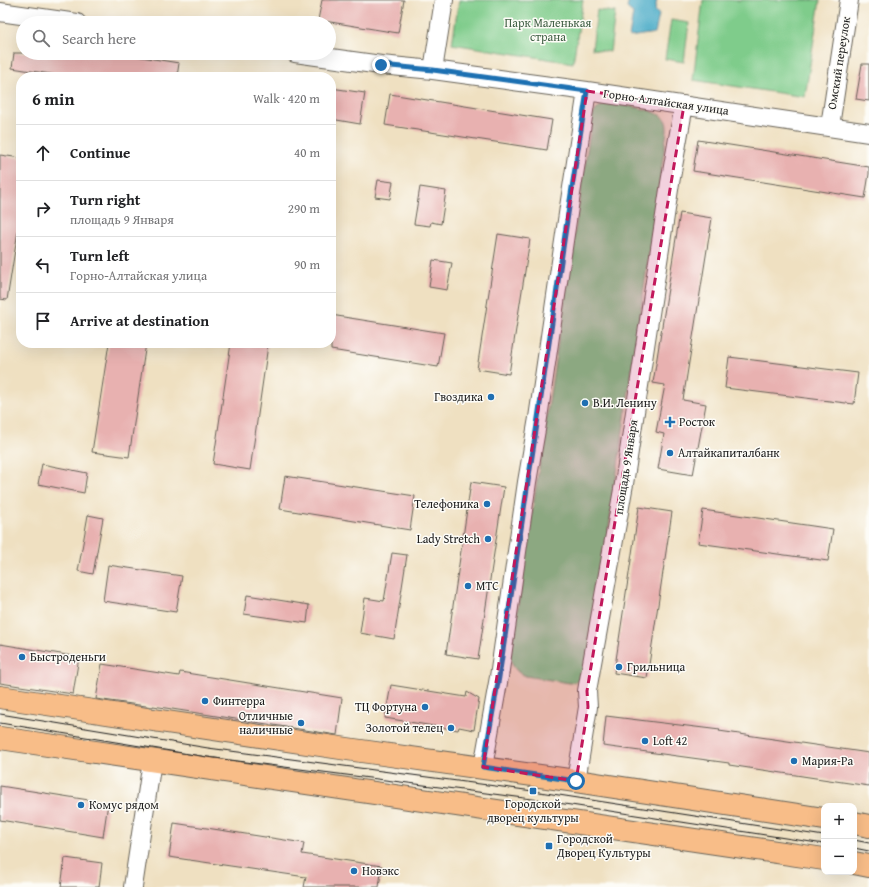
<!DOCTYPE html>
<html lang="en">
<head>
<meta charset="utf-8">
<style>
  :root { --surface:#fff; --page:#f6f6f6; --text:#202124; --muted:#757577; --line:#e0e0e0 }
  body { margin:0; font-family:"Gentium Book Plus",serif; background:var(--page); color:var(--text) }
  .controls { position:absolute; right:12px; bottom:12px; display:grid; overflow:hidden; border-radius:8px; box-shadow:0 4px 16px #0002 }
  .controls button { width:36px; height:36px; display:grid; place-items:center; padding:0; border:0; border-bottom:1px solid var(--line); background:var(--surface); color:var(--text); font:20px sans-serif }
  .stop { position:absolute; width:12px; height:12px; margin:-9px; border:3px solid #1f6fb2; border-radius:50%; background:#fff }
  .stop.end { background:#1f6fb2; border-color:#fff; box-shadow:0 1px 4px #0008 }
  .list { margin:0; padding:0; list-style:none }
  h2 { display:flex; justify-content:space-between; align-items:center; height:52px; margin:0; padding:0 16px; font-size:17px }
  h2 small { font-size:13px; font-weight:400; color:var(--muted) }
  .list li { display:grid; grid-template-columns:26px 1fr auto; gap:12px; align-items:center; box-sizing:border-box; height:56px; padding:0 16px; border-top:1px solid var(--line) }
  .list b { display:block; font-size:15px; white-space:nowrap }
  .list p { margin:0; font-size:13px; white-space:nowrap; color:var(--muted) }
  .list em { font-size:13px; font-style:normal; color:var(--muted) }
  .icon { flex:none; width:22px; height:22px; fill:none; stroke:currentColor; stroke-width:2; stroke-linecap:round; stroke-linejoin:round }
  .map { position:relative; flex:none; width:869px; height:887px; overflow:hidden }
  .search { position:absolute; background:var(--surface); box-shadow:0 4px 16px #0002; left:16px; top:16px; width:320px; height:44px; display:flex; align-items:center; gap:10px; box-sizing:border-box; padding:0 14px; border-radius:22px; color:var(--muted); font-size:15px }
  .panel { position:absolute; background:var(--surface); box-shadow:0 4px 16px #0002; left:16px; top:72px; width:320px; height:276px; border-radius:16px }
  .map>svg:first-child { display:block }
  .green { fill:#7fcc8b; stroke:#4e7454 }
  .water { fill:#48abc7; stroke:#326472 }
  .building { fill:#e8b1b0 }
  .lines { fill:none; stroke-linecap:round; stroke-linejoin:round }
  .minor-casing { stroke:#666156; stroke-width:20 }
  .major-casing { stroke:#666156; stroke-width:24 }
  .minor { stroke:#fff; stroke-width:18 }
  .major { stroke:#f8bd88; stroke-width:22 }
  .tram { stroke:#1c1c1c; stroke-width:1 }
  .route { stroke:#1f6fb2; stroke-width:5 }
  .marked { fill:#c2185b; fill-opacity:0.2; stroke:#c2185b; stroke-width:3; stroke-dasharray:8 5; stroke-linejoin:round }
  .poi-dot { fill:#1f6fb2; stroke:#fdfcf7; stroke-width:1.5 }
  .labels { text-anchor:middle; stroke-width:3; stroke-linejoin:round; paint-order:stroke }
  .park-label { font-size:12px; fill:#446248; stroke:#fdfcf7 }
  .street-label { font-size:12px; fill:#1c1c1c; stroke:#fdfcf7 }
  .poi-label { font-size:12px; fill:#1c1c1c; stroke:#fdfcf7; text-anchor:start }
</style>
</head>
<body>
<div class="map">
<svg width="869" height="887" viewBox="0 0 869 887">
  <rect width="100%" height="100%" fill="#fdfcf7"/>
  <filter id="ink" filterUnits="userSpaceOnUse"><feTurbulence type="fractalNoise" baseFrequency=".025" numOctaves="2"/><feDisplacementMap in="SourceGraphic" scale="8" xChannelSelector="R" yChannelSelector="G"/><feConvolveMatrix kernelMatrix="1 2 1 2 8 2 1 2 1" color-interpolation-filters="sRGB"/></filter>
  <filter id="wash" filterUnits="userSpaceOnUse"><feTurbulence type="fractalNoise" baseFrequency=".012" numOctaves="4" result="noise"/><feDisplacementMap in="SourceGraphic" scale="16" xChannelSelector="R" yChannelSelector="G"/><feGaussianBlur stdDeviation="0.9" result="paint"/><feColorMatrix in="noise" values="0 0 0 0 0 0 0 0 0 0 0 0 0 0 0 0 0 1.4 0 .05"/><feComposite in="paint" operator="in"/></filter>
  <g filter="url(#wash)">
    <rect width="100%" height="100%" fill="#efe0c1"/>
    <path class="green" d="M459 0H583L573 63 452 44Z
      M703 0H730L741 1V0H820L805 97 693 80Z
      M597 10 615 12 610 52 592 49Z
      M671 20 689 23 684 62 665 59Z
      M608 104C622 105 661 108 666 122 667 124 667 128 667 131L588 670 584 676 578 681 570 683 532 677 526 676 518 672 513 666 510 658 592 118C595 109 599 106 608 104Z"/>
    <path class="water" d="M629 0H657L655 10 659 15 655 33 629 37 633 13 627 8Z"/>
    <g id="blocks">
      <path class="building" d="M322 0H404L398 33 318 20Z
        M14 53H116L179 63 177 77H70L12 68Z
        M862 64H869V101L856 99Z
        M331 88 365 93 360 124 331 119Z
        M390 94 552 120 547 150 385 125Z
        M698 140 869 167V174L865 198 693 171Z
        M0 155 21 158V212L7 300 0 299Z
        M378 180 393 182 390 199 375 197Z
        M420 187 446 191 441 224 431 222 430 226 414 224Z
        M680 213 712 218 683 400 706 404 693 475 658 469 664 434 656 432 665 385 653 383Z
        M498 234 530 239 509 374 477 369Z
        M433 260 452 263 447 290 429 287Z
        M331 315 444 333 438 367 331 350Z
        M109 343H146L129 457 92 452Z
        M231 343H256L268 345 250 470 213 464Z
        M729 357 858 373 854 404 725 388Z
        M42 464 87 473 84 493 38 484Z
        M285 476 415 496 410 530 280 509Z
        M471 482 504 487 478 659 446 654Z
        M639 507 672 512 647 678 614 673Z
        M703 510 833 529 828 561 698 543Z
        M88 515 103 518 93 574 78 571Z
        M392 553 407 555 394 639 360 633 365 598 384 601Z
        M108 565 182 576 176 612 103 601Z
        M247 595 309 605 307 623 244 614Z
        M0 644 79 657 73 694 0 683Z
        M102 664 179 676 180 672 342 698 337 735 153 706V707L96 699Z
        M391 685 466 697 467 692 479 699 474 730 459 727 458 730 385 718Z
        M606 716 720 730 719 731 869 753V786L729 765V763L603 746Z
        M0 786 108 803 103 837 0 820Z
        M174 823 304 843 302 854 382 866 379 887H304L306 877 169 857Z
        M65 858 102 863 99 887H61Z"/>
    </g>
  </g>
  <g filter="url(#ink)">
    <use href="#blocks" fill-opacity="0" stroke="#666156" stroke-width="1"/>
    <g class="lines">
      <g class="minor-casing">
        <path id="minor" d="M0 12 77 23
          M295 53 381 65 433 70 587 91 869 133
          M433 70 444 0
          M830 126 849 0
          M483 767 499 677 527 482 538 418 569 207 587 91
          M576 781 588 707 587 691 624 484 670 183 684 105
          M133 887 152 761"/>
      </g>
      <g class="major-casing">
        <path id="major" d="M0 697 354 750 576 781 824 819
          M0 738 824 859
          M854 823 869 826
          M854 863 869 866"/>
      </g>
      <use href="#minor" class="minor"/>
      <use href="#major" class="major"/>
      <path class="tram" d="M0 714 208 748 533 791 824 836
        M0 723 207 757 532 799 824 844
        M854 840 869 843
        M854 848 869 851"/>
    </g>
  </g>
  <g class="lines" filter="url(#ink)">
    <path class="route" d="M381 65 433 70 587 91 569 207 538 418 528 482 499 677 483 767 576 781"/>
  </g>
  <path class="marked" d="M587 91 684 105 587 691 588 707 576 781 483 767Z"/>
  <g class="poi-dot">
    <circle cx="491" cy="397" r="4"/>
    <circle cx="585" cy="403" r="4"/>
    <path d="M668 416h4v4h4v4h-4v4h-4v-4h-4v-4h4z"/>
    <circle cx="670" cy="453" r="4"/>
    <circle cx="487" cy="504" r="4"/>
    <circle cx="488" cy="539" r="4"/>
    <circle cx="468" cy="586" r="4"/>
    <circle cx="22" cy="657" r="4"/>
    <circle cx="619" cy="667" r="4"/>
    <circle cx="205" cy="701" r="4"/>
    <circle cx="425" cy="707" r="4"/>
    <circle cx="301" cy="723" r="4"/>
    <circle cx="451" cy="728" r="4"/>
    <circle cx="645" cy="741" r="4"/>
    <circle cx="794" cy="761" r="4"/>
    <rect x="529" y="787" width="8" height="8" rx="2"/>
    <circle cx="81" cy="805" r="4"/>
    <rect x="545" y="842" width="8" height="8" rx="2"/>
    <circle cx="354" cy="871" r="4"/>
  </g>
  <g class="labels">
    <g class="park-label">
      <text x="548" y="27">Парк Маленькая<tspan x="548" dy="14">страна</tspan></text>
    </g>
    <g class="street-label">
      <text transform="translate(839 63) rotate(-81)" y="4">Омский переулок</text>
      <text transform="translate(666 102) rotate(8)" y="4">Горно-Алтайская улица</text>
      <text transform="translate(626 467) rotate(-81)" y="4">площадь 9 Января</text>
    </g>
    <g class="poi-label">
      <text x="483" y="401" text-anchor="end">Гвоздика</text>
      <text x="593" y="407">В.И. Ленину</text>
      <text x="679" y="426">Росток</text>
      <text x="678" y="457">Алтайкапиталбанк</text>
      <text x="479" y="508" text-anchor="end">Телефоника</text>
      <text x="480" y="543" text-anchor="end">Lady Stretch</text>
      <text x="476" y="590">МТС</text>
      <text x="30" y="661">Быстроденьги</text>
      <text x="627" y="671">Грильница</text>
      <text x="213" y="705">Финтерра</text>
      <text x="417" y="711" text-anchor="end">ТЦ Фортуна</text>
      <text x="293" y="720" text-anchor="end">Отличные<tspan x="293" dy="14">наличные</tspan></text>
      <text x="443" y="732" text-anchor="end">Золотой телец</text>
      <text x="653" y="745">Loft 42</text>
      <text x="802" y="765">Мария-Ра</text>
      <text x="533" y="808" text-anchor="middle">Городской<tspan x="533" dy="14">дворец культуры</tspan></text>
      <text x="89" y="809">Комус рядом</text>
      <text x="557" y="843">Городской<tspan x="557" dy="14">Дворец Культуры</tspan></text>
      <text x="362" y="875">Новэкс</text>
    </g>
  </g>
</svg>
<div class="controls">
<button>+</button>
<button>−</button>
</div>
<div class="stop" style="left:576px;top:781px"></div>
<div class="stop end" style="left:381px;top:65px"></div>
<div class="search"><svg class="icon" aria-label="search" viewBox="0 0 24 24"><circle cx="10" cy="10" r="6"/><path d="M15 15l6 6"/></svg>Search here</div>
<section class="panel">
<h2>6 min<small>Walk · 420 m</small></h2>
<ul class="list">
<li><svg class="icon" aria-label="ahead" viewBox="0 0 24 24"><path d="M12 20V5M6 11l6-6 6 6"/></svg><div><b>Continue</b></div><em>40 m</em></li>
<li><svg class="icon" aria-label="right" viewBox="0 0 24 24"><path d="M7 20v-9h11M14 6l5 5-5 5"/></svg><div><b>Turn right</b><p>площадь 9 Января</p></div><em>290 m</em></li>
<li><svg class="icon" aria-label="left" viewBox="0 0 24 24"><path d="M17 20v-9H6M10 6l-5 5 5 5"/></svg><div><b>Turn left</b><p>Горно-Алтайская улица</p></div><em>90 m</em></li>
<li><svg class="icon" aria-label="arrive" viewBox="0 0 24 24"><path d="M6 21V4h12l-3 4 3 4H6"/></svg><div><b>Arrive at destination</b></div></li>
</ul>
</section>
</div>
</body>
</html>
